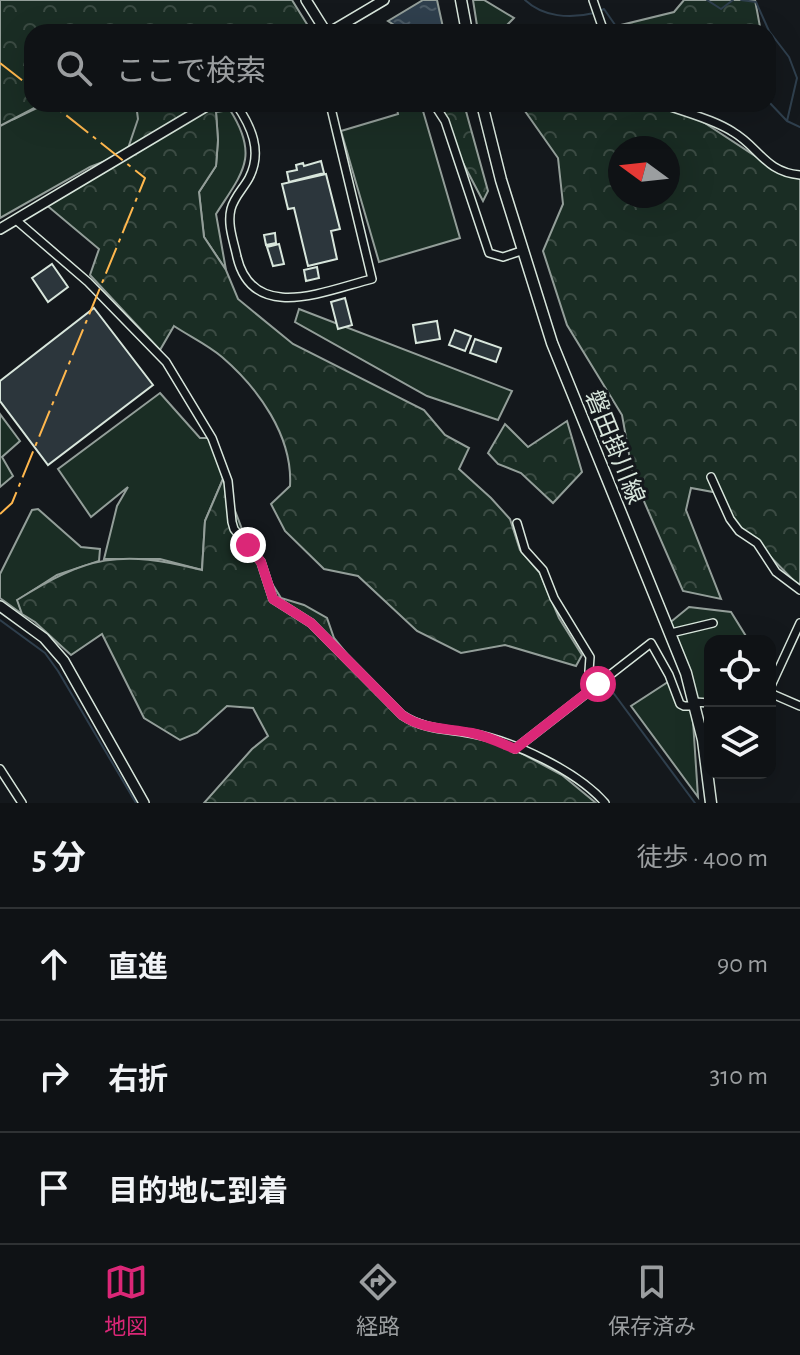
<!DOCTYPE html>
<html lang="ja">
<head>
<meta charset="utf-8">
<style>
  :root { --surface:#0f1215; --page:#181b1e; --text:#f1f3f6; --muted:#9b9ea0; --line:#2f3234; --accent:#db2777 }
  body { margin:0; font-family:"Alegreya Sans","Noto Sans JP",sans-serif; background:var(--page); color:var(--text) }
  .controls { position:absolute; right:24px; bottom:24px; display:grid; overflow:hidden; border-radius:16px; box-shadow:0 8px 32px #0002 }
  .controls button { width:72px; height:72px; display:grid; place-items:center; padding:0; border:0; border-bottom:2px solid var(--line); background:var(--surface); color:var(--text); font:40px sans-serif }
  .compass { position:absolute; left:608px; top:136px; width:72px; height:72px; border-radius:50%; background:var(--surface); box-shadow:0 8px 32px #0002; rotate:285deg }
  .stop { position:absolute; width:24px; height:24px; margin:-18px; border:6px solid #db2777; border-radius:50%; background:#fff }
  .stop.end { background:#db2777; border-color:#fff; box-shadow:0 2px 8px #0008 }
  .list { margin:0; padding:0; list-style:none }
  h2 { display:flex; justify-content:space-between; align-items:center; height:104px; margin:0; padding:0 32px; font-size:34px }
  h2 small { font-size:26px; font-weight:400; color:var(--muted) }
  .list li { display:grid; grid-template-columns:52px 1fr auto; gap:24px; align-items:center; box-sizing:border-box; height:112px; padding:0 32px; border-top:2px solid var(--line) }
  .list b { display:block; font-size:30px; white-space:nowrap }
  .list em { font-size:26px; font-style:normal; color:var(--muted) }
  .icon { flex:none; width:44px; height:44px; fill:none; stroke:currentColor; stroke-width:2; stroke-linecap:round; stroke-linejoin:round }
  .map { position:relative; flex:none; width:800px; height:803px; overflow:hidden }
  .search { position:absolute; background:var(--surface); box-shadow:0 8px 32px #0002; left:24px; right:24px; top:24px; height:88px; display:flex; align-items:center; gap:20px; box-sizing:border-box; padding:0 28px; border-radius:24px; color:var(--muted); font-size:30px }
  .sheet { height:440px; background:var(--surface) }
  nav { display:flex; justify-content:space-around; align-items:center; box-sizing:border-box; height:112px; border-top:2px solid var(--line); background:var(--surface); font-size:22px; color:var(--muted) }
  nav a { display:grid; justify-items:center; gap:4px }
  nav .on { color:var(--accent) }
  .map>svg:first-child { display:block }
  .grass { fill:#1a2d24; stroke:#939e99; stroke-width:2 }
  .forest { fill:url(#forest-crowns); stroke:#939e99; stroke-width:2; fill-rule:evenodd }
  .water { fill:url(#water-ripples); stroke:#939e99; stroke-width:2 }
  .lines { fill:none; stroke-linecap:round; stroke-linejoin:round }
  .stream { stroke:#2f3f4d; stroke-width:2 }
  .building { fill:#2c363c; stroke:#d8e6dc; stroke-width:2 }
  .minor-casing { stroke:#d8e6dc; stroke-width:10 }
  .tertiary-casing { stroke:#d8e6dc; stroke-width:12 }
  .secondary-casing { stroke:#d8e6dc; stroke-width:13 }
  .minor { stroke:#14181c; stroke-width:7 }
  .tertiary { stroke:#14181c; stroke-width:9 }
  .secondary { stroke:#14181c; stroke-width:10 }
  .power { stroke:#ffb74d; stroke-width:2; stroke-dasharray:28 6 4 6; stroke-linecap:butt }
  .route { stroke:#db2777; stroke-width:10 }
  .labels { text-anchor:middle; stroke-width:6; stroke-linejoin:round; paint-order:stroke }
  .street-label { font-size:24px; fill:#d8e6dc; stroke:#14181c }
</style>
</head>
<body>
<div class="map">
<svg width="800" height="803" viewBox="0 0 800 803">
  <defs>
    <pattern id="forest-crowns" width="20" height="18" patternUnits="userSpaceOnUse" patternTransform="scale(2)"><rect width="20" height="18" fill="#1a2d24"/><path d="M2 6a3 3 0 1 1 6 0M12 15a3 3 0 1 1 6 0" fill="none" stroke="#3b4b43"/></pattern>
    <pattern id="water-ripples" width="26" height="14" patternUnits="userSpaceOnUse" patternTransform="scale(2)"><rect width="26" height="14" fill="#2f3f4d"/><path d="M2 4q2-2 4 0t4 0M15 11q2-2 4 0t4 0" fill="none" stroke="#4c5b66"/></pattern>
  </defs>
  <rect width="100%" height="100%" fill="#14181c"/>
  <path class="grass" d="M473 0H484L514 18 500 32H478Z
    M45 104H140L144 115 131 151 90 167 0 218V123L14 119Z
    M396 104H414L423 111 460 238 379 262 341 131 398 114Z
    M230 110C260 157 242 173 216 214L226 270 204 237 199 192 216 166 218 140 216 112Z
    M299 309 512 391 498 420 427 396 295 322Z
    M160 393 200 438H212L223 479 205 521 202 570 160 559H104L117 506 128 487 91 517 58 469Z
    M0 414 20 441 2 457 13 476 0 487Z
    M38 509 81 547 100 549 99 561 57 575 18 600 22 614 0 598V574L32 510Z
    M689 607 731 612 749 641H710V701L694 702 667 625Z
    M671 680 680 703 692 706 698 797 631 706Z"/>
  <path class="forest" d="M0 0H292L310 29 306 32H32V104H42L0 126Z
    M684 0H755L761 32H621L617 26 674 12Z
    M136 104H225L216 112 218 140 216 166 199 192 204 237 226 270 238 299 293 344 424 410 445 435 469 448 459 469 491 498 510 519 520 550 540 573 559 618 582 655 576 666 505 645 461 653 417 631 358 576 324 569 285 531 271 504 290 486C293 436 258 388 222 357 208 345 189 336 174 326L160 350 90 275 99 249 44 203 124 160 138 119Z
    M432 104H464L488 191 483 201Z
    M520 104H669L694 116 772 167 800 172V587L757 543 728 521 718 493 691 488 686 510 721 599 683 591 633 476 622 415 567 325 543 251 563 204 558 158ZM620 148H668V196H620Z
    M567 421 582 472 553 503 521 473 498 464 488 453 505 424 528 447Z
    M223 479 248 545 281 598 304 605 327 618 334 638 392 710 450 730 504 744 562 775 596 803H204L252 749 268 736 253 708 227 706 197 733 180 740 144 718 102 634 71 655 35 622 22 614 17 600C87 556 120 549 202 570L205 521Z"/>
  <path class="water" d="M423 0H437L444 32H405L388 21Z"/>
  <g class="lines">
    <path class="stream" d="M525 0C543 17 570 19 594 13
      M707 0 721 9 733 0
      M741 0 756 2 769 31 789 57 797 78 787 121
      M600 11 604 9 620 32
      M768 101 787 121 800 127
      M0 620 45 653 58 671 136 803
      M606 683 695 803"/>
  </g>
  <path class="building" d="M321 161 324 173 289 182 287 172 297 170 296 165 303 163 304 166Z
    M326 174 340 229 331 231 337 259 308 266 294 208 288 209 282 184Z
    M275 233 276 243 266 245 264 235Z
    M279 244 284 264 273 266 267 247Z
    M52 264 68 287 48 302 32 278Z
    M317 267 319 278 306 281 304 270Z
    M345 298 352 325 338 329 331 302Z
    M94 308 153 385 48 465 0 401V381Z
    M437 321 440 339 416 343 413 325Z
    M455 330 471 336 465 351 449 345Z
    M475 339 501 348 496 362 470 353Z"/>
  <g class="lines">
    <g class="minor-casing">
      <path id="minor" d="M593 0 604 32
        M236 104C251 126 263 151 249 178 243 189 234 197 231 209 227 225 234 242 237 257 253 324 327 290 372 279L330 104
        M434 104 445 121 489 253 503 257 521 251
        M663 104C686 113 713 119 733 132 759 147 765 172 800 175
        M16 220 88 282 166 362 212 438 228 481 232 522 234 529 261 562 273 599 311 623 402 715C424 730 449 729 474 734 515 742 577 771 605 803
        M711 477 730 519 739 531 757 543 776 572 800 590
        M517 523 525 550 543 570 554 598 590 657 589 671 598 684
        M671 633 713 623
        M770 688 800 623
        M770 693 800 706
        M694 702 710 703
        M515 749 651 643 669 675 680 704 684 706H696
        M0 769 22 803"/>
    </g>
    <g class="tertiary-casing">
      <path id="tertiary" d="M306 0 326 32
        M330 32 384 0
        M0 229 210 104
        M0 606 44 638 64 661 144 803"/>
    </g>
    <g class="secondary-casing">
      <path id="secondary" d="M461 0 467 32
        M482 104 501 180 552 343 686 673 703 740 711 803"/>
    </g>
    <use href="#minor" class="minor"/>
    <use href="#tertiary" class="tertiary"/>
    <use href="#secondary" class="secondary"/>
    <path class="power" d="M0 63 32 88
      M0 514 12 503 145 178 52 104"/>
  </g>
  <g class="lines">
    <path class="route" d="M248 545 261 562 273 599 311 623 402 715C423 730 447 728 472 733 487 736 501 743 515 749L598 684"/>
  </g>
  <g class="labels">
    <g class="street-label">
      <text transform="translate(615 447) rotate(68)" y="8">磐田掛川線</text>
    </g>
  </g>
</svg>
<div class="controls">
<button><svg class="icon" aria-label="locate" viewBox="0 0 24 24"><circle cx="12" cy="12" r="6"/><path d="M12 2v4M12 18v4M2 12h4M18 12h4"/></svg></button>
<button><svg class="icon" aria-label="layers" viewBox="0 0 24 24"><path d="M12 4l9 5-9 5-9-5zM3 14l9 5 9-5"/></svg></button>
</div>
<svg class="compass" viewBox="-18 -18 36 36"><path d="M0-13l5 13h-10z" fill="#e53935"/><path d="M0 13l5-13h-10z" fill="#9b9ea0"/></svg>
<div class="stop" style="left:598px;top:684px"></div>
<div class="stop end" style="left:248px;top:545px"></div>
<div class="search"><svg class="icon" aria-label="search" viewBox="0 0 24 24"><circle cx="10" cy="10" r="6"/><path d="M15 15l6 6"/></svg>ここで検索</div>
</div>
<section class="sheet">
<h2>5 分<small>徒歩 · 400 m</small></h2>
<ul class="list">
<li><svg class="icon" aria-label="ahead" viewBox="0 0 24 24"><path d="M12 20V5M6 11l6-6 6 6"/></svg><div><b>直進</b></div><em>90 m</em></li>
<li><svg class="icon" aria-label="right" viewBox="0 0 24 24"><path d="M7 20v-9h11M14 6l5 5-5 5"/></svg><div><b>右折</b></div><em>310 m</em></li>
<li><svg class="icon" aria-label="arrive" viewBox="0 0 24 24"><path d="M6 21V4h12l-3 4 3 4H6"/></svg><div><b>目的地に到着</b></div></li>
</ul>
</section>
<nav>
<a class="on"><svg class="icon" aria-label="map" viewBox="0 0 24 24"><path d="M3 6l6-2 6 2 6-2v14l-6 2-6-2-6 2zM9 4v14M15 6v14"/></svg>地図</a>
<a><svg class="icon" aria-label="directions" viewBox="0 0 24 24"><path d="M12 3l9 9-9 9-9-9zM9 14v-3h6M13 9l2 2-2 2"/></svg>経路</a>
<a><svg class="icon" aria-label="saved" viewBox="0 0 24 24"><path d="M7 4h10v16l-5-4-5 4z"/></svg>保存済み</a>
</nav>
</body>
</html>
